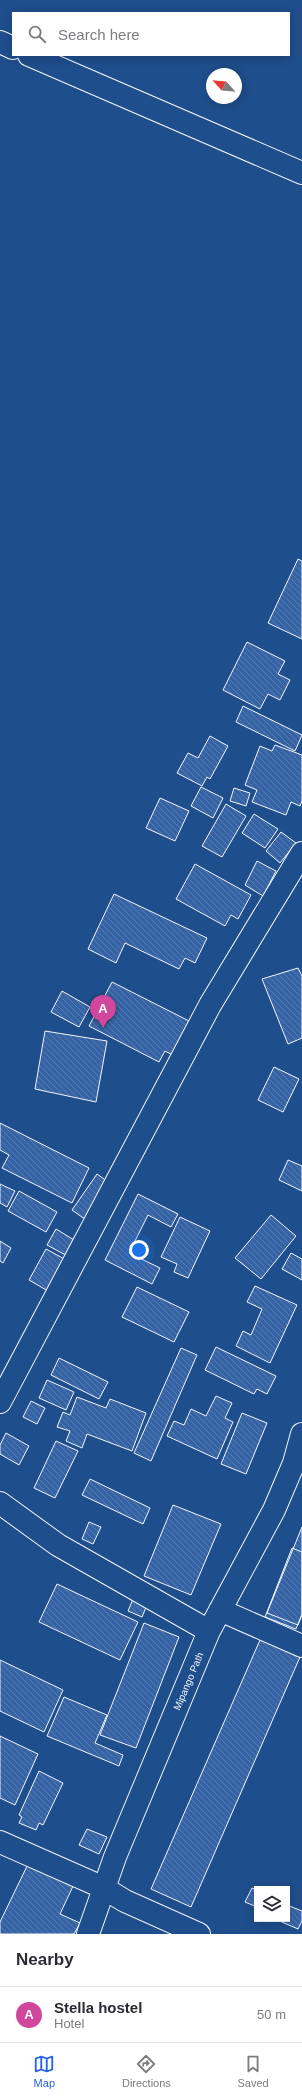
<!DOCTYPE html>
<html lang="en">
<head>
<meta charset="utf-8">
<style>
  :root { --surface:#fff; --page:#f2f2f3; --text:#2b2b33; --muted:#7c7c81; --line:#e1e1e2; --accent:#2563eb }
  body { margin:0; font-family:Helvetica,sans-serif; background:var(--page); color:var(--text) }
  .controls { position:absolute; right:12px; bottom:12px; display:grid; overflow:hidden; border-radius:0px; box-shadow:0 2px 10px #0003 }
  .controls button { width:36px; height:36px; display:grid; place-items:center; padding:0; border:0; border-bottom:1px solid var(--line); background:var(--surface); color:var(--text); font:20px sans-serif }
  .compass { position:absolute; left:206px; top:68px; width:36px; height:36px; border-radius:50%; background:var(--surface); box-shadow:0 2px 10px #0003; rotate:296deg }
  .you { position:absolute; left:139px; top:1250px; width:14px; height:14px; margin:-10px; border:3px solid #fff; border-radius:50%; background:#1a73e8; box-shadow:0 0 0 6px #1a73e833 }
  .badge { display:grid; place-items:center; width:26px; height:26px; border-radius:50%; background:var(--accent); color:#fff; font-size:13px; font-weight:700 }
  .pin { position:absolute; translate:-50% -33px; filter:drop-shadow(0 1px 2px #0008) }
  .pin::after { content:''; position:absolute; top:21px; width:14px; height:12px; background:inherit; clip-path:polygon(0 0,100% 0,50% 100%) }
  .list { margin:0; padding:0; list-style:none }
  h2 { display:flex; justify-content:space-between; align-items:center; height:52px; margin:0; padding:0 16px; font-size:17px }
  h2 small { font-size:13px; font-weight:400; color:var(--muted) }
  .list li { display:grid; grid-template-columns:26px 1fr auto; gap:12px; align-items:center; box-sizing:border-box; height:56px; padding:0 16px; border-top:1px solid var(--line) }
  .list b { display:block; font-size:15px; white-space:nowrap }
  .list p { margin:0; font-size:13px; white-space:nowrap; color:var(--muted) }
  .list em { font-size:13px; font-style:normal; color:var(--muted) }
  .icon { flex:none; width:22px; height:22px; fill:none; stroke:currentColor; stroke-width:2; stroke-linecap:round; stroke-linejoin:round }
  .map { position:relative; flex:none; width:302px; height:1934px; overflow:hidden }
  .search { position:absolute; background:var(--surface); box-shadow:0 2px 10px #0003; left:12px; right:12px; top:12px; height:44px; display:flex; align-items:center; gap:10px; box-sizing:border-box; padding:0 14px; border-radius:0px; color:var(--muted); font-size:15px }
  .sheet { height:108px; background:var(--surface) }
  nav { display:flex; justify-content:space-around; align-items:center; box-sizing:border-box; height:56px; border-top:1px solid var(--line); background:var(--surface); font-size:11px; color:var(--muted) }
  nav a { display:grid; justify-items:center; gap:2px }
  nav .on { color:var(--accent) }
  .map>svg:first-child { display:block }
  .building { fill:url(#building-back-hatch); stroke:#f2f6ff }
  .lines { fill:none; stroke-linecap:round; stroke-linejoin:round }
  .street-casing { stroke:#f2f6ff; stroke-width:24 }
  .street { stroke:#1f4e8c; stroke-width:22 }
  .labels { text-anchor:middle; stroke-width:3; stroke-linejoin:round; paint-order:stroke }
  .street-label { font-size:10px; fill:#f2f6ff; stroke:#1f4e8c }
</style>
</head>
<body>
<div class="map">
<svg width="302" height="1934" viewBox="0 0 302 1934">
  <defs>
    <pattern id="building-back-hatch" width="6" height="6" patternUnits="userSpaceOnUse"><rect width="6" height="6" fill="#3563a3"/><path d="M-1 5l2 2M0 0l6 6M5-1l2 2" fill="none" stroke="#537ab1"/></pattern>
  </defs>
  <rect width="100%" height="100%" fill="#1f4e8c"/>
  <path class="building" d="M298 559 302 561V639L268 623Z
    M247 642 285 661 278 674 290 680 280 700 268 694 260 709 223 690Z
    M243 706 302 735 295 751 236 722Z
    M210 736 228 746 210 779 207 777 202 786 177 773 188 753 198 758Z
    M275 745 302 755V801L300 806 291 802 286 815 252 802 257 790 245 785 260 746 272 751Z
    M201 787 223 798 213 818 191 806Z
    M234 788 250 793 246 806 230 801Z
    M160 798 189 811 175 841 146 828Z
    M226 804 246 816 222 857 202 846Z
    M254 814 278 829 265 848 242 833Z
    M281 832 296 843 280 863 266 851Z
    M257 861 276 871 263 896 245 885Z
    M195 864 251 895 238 919 231 915 225 926 176 899Z
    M114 894 207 938 195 963 185 958 179 969 125 943 116 963 88 949Z
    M298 968 302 976V1038L288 1044 262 979Z
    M112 982 195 1024 178 1058 165 1051 159 1062 89 1026Z
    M62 991 90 1007 79 1027 51 1012Z
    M45 1031 107 1041 96 1102 35 1089Z
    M274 1067 299 1079 283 1112 258 1100Z
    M0 1123 89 1168 72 1203 2 1168 9 1155 0 1150Z
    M288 1160 302 1166V1191L279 1180Z
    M97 1174 111 1184 86 1220 72 1210Z
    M0 1184 15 1191 7 1207 0 1203Z
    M19 1191 57 1212 46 1232 8 1211Z
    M138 1194 178 1214 171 1227 148 1215 129 1253 160 1268 152 1284 105 1260Z
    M271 1215 296 1236 261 1279 235 1258Z
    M180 1217 210 1231 188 1278 174 1272 177 1264 161 1257Z
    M56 1229 79 1243 71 1258 47 1245Z
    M0 1241 11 1248 3 1263 0 1261Z
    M46 1249 70 1262 53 1294 29 1280Z
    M291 1253 302 1259V1280L282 1269Z
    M255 1286 297 1305 270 1363 236 1346 243 1331 251 1335 262 1309 247 1302Z
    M137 1287 189 1312 174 1342 122 1317Z
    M216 1347 276 1376 267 1394 257 1389 254 1394 205 1370Z
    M181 1348 197 1355 151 1461 134 1453Z
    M59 1358 108 1382 99 1399 51 1375Z
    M47 1380 74 1392 66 1410 39 1398Z
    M216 1396 232 1403 225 1418 233 1422 217 1459 167 1436 174 1421 184 1425 191 1409 206 1416Z
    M77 1397 106 1408 110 1399 146 1413 132 1451 87 1434 82 1448 66 1441 70 1431 57 1427 63 1412 70 1415Z
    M31 1401 45 1408 37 1424 23 1417Z
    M242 1413 267 1423 246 1474 221 1464Z
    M6 1433 29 1446 19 1465 0 1454V1445Z
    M56 1441 78 1451 55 1498 34 1488Z
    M90 1479 150 1508 143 1524 82 1495Z
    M173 1505 221 1524 191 1595 144 1576Z
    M89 1522 101 1527 93 1544 82 1539Z
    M302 1527V1615L298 1625 267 1613Z
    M292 1548 302 1552V1614L296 1629 265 1617Z
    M57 1584 138 1622 120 1660 39 1622Z
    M133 1599 147 1605 142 1617 128 1611Z
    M144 1623 179 1637 136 1748 100 1735Z
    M260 1640 300 1657 191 1907 151 1889Z
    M0 1660 63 1690 44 1732 0 1711Z
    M64 1697 107 1715 95 1743 123 1755 119 1766 47 1736Z
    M0 1736 38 1754 15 1805 0 1798Z
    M39 1771 63 1783 43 1825 39 1823 36 1830 19 1823 22 1817 19 1815Z
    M87 1829 107 1837 99 1854 79 1845Z
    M29 1862 74 1884 60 1914 80 1923 74 1934H0V1922Z
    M252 1888 257 1890V1907L245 1902Z
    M287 1905 302 1911V1921L298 1929 275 1919H287Z"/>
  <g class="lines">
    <g class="street-casing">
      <path id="street" d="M0 42 13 48
        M29 55 302 173
        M0 1402 210 1005 302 853
        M0 1503 58 1545 209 1631
        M220 1610 302 1646
        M0 1842 102 1887 125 1901 199 1934
        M88 1934 115 1857 209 1631 274 1510 294 1463 302 1434"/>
    </g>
    <use href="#street" class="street"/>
  </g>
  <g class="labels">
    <g class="street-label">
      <text transform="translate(188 1681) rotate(-67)" y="4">Mipango Path</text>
    </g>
  </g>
</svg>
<div class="controls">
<button><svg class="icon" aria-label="layers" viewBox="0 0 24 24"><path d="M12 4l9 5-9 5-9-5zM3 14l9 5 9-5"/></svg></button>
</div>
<svg class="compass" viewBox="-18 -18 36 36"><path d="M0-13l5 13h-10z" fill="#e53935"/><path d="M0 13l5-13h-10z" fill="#7c7c81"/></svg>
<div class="you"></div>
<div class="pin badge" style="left:103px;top:1028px;background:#d1479c">A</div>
<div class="search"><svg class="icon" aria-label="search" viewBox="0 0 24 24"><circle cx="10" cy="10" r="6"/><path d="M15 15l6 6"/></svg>Search here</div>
</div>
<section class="sheet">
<h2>Nearby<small></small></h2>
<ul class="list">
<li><span class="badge" style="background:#d1479c">A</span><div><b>Stella hostel</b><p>Hotel</p></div><em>50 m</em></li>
</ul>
</section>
<nav>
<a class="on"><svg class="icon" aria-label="map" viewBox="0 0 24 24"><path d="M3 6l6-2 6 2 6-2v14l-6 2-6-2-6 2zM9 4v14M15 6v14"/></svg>Map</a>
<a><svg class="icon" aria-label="directions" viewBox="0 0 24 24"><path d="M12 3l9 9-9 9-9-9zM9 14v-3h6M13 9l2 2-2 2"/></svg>Directions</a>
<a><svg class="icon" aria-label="saved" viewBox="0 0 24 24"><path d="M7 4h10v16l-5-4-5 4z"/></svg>Saved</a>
</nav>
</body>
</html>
